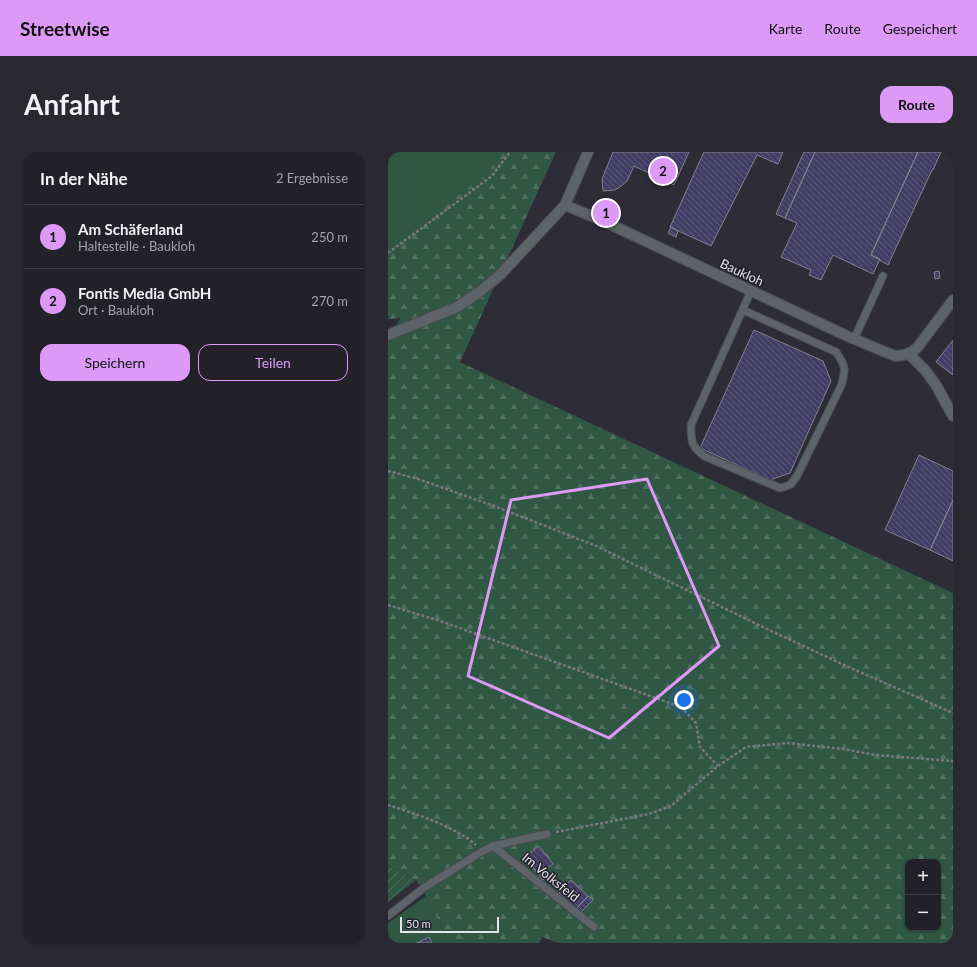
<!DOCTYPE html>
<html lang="de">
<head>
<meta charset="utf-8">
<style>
  :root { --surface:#222129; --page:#2a2931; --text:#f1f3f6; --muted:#a2a3a8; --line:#3f3e46; --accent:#dc99f5 }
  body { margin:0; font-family:Lato,sans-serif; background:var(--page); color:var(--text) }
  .controls { position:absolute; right:12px; bottom:12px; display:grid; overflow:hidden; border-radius:8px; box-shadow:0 1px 3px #0004 }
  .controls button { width:36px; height:36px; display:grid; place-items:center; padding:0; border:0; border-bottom:1px solid var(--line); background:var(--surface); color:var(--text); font:20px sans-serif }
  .scale { position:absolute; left:12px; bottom:10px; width:99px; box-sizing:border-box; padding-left:4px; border:2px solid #e3e3ea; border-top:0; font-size:11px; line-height:14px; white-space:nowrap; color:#e3e3ea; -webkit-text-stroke:3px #23222c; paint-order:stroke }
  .you { position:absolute; left:296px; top:548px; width:14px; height:14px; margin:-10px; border:3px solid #fff; border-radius:50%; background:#1a73e8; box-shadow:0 0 0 6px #1a73e833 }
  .badge { display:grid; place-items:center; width:26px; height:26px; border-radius:50%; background:var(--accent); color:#111; font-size:13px; font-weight:700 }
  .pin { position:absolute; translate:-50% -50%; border:2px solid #fff; box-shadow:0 1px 4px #0006 }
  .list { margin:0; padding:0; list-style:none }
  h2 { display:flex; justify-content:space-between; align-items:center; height:52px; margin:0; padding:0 16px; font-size:17px }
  h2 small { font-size:13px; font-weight:400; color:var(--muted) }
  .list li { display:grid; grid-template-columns:26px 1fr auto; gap:12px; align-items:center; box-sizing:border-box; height:64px; padding:0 16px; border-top:1px solid var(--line) }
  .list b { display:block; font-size:15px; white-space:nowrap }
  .list p { margin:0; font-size:13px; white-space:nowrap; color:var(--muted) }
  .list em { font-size:13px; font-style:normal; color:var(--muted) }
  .actions { display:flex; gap:8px; padding:12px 16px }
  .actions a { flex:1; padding:9px 0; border:1px solid var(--accent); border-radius:12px; text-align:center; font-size:14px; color:var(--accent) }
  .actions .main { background:var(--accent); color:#111 }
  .map { position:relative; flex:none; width:565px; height:791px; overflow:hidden; border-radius:12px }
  header { display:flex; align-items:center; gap:24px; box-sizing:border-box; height:56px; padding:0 20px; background:var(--accent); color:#111 }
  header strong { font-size:19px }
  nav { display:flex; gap:22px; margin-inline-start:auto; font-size:14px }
  .intro { display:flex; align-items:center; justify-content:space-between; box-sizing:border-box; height:96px; padding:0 24px }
  h1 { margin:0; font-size:28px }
  .button { padding:10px 18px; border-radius:12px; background:var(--accent); color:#111; font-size:14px; font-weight:700 }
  main { display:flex; gap:24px; padding:0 24px }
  aside { flex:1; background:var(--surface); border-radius:12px; box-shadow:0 1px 3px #0004 }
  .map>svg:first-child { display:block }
  .grass { fill:#305644 }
  .forest { fill:url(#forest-firs); fill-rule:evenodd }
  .garden { fill:url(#garden-furrows) }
  .building { fill:url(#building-back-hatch); stroke:#83828f }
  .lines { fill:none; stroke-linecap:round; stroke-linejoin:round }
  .service-casing { stroke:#4a4954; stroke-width:9 }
  .minor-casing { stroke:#4a4954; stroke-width:12 }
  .path { stroke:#797882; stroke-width:2.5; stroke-dasharray:3 2; stroke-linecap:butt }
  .service { stroke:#5e6367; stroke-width:7 }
  .minor { stroke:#5e6367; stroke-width:10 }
  .marked { fill:none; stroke:#dc99f5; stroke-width:3; stroke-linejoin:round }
  .labels { text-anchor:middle; stroke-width:3; stroke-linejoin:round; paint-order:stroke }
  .street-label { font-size:13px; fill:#e3e3ea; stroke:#23222c }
</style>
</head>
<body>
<header>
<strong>Streetwise</strong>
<nav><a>Karte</a><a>Route</a><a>Gespeichert</a></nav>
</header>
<div class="intro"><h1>Anfahrt</h1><a class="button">Route</a></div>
<main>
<aside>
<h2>In der Nähe<small>2 Ergebnisse</small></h2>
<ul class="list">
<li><span class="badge">1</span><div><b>Am Schäferland</b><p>Haltestelle · Baukloh</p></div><em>250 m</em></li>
<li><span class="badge">2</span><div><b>Fontis Media GmbH</b><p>Ort · Baukloh</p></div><em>270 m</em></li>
</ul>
<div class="actions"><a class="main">Speichern</a><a>Teilen</a></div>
</aside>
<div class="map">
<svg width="565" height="791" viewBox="0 0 565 791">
  <defs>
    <pattern id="forest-firs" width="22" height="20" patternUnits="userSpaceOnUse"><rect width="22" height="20" fill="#305644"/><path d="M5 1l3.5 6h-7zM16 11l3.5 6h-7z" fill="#4e6e5f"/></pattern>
    <pattern id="garden-furrows" width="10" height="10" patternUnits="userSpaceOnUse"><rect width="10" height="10" fill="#305644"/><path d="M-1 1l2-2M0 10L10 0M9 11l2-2" fill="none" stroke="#4e6e5f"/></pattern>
    <pattern id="building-back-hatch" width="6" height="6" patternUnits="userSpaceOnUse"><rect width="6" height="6" fill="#423d65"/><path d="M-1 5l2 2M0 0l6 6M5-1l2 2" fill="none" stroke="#5d597b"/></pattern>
  </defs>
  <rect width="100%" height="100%" fill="#2d2c37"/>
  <path class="grass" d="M0 0H110L102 21 0 92Z
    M38 744 61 791H0V771Z"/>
  <path class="forest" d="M110 0H168L72 210 565 441V791H170L154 785 151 791H61L38 744 28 728 0 713V185L13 166 0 167V92L101 21ZM520 710H550V776H520Z"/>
  <path class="garden" d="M0 713 28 728 0 750Z"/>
  <path class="building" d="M225 0H301L286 33 246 14 239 29 232 35 227 38 215 39 214 27 216 22Z
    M316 0H395L390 12 369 3 323 94 282 75Z
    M416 0H427L397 66 388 62Z
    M427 0H530L483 103 492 107 485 122 445 103 433 128 421 123 423 118 393 105 409 71 397 66Z
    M530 0H553L545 18H544L500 113 483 103Z
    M283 75 290 79 288 85 280 81Z
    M551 119 552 126 547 127 546 120Z
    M366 178 435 209 443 229 402 321 382 328 312 296Z
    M565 188V223L548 210Z
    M531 303 565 319V348L542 398 497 378Z
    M565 348V409L542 398Z
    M151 694 165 712 151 723 137 705Z
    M155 719 160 725 155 728 151 723Z
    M183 728 200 744 188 757 171 741Z
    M200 744 205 748 192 761 188 757Z
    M0 783 4 791H0Z
    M41 785 44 791H29Z"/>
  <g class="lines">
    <g class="service-casing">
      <path id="service" d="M355 158 448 200C458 214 458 218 453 234L409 324 402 333 392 336 316 304C303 294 303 289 303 273L363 139
        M466 187 495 124
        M105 694 206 775
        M0 764 37 735 95 699 105 694 159 682"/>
    </g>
    <g class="minor-casing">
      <path id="minor" d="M177 53 215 69 459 184 507 204C516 204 521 202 529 196L565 148
        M0 183 69 155 90 141 112 123 177 53 200 0
        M521 202 537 218 548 233 565 264"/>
    </g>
    <path class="path" d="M0 101 104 24 122 0
      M0 319 30 327 106 354 206 393 377 476 456 513 565 561
      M0 453 52 469 293 555 308 571 312 595 330 614
      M0 653C28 662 66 674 88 693
      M168 680 261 662 283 654 330 614 358 595 399 591 455 597 488 603 565 609"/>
    <use href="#service" class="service"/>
    <use href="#minor" class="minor"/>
  </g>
  <path class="marked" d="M259 327 331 494 221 586 80 524 123 348Z"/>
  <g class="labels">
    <g class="street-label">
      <text transform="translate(354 120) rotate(25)" y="5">Baukloh</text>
      <text transform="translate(163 725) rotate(39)" y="5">Im Volksfeld</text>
    </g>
  </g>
</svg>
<div class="controls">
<button>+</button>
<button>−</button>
</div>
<div class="scale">50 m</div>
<div class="you"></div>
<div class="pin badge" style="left:218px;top:61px">1</div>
<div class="pin badge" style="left:275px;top:19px">2</div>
</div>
</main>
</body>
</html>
